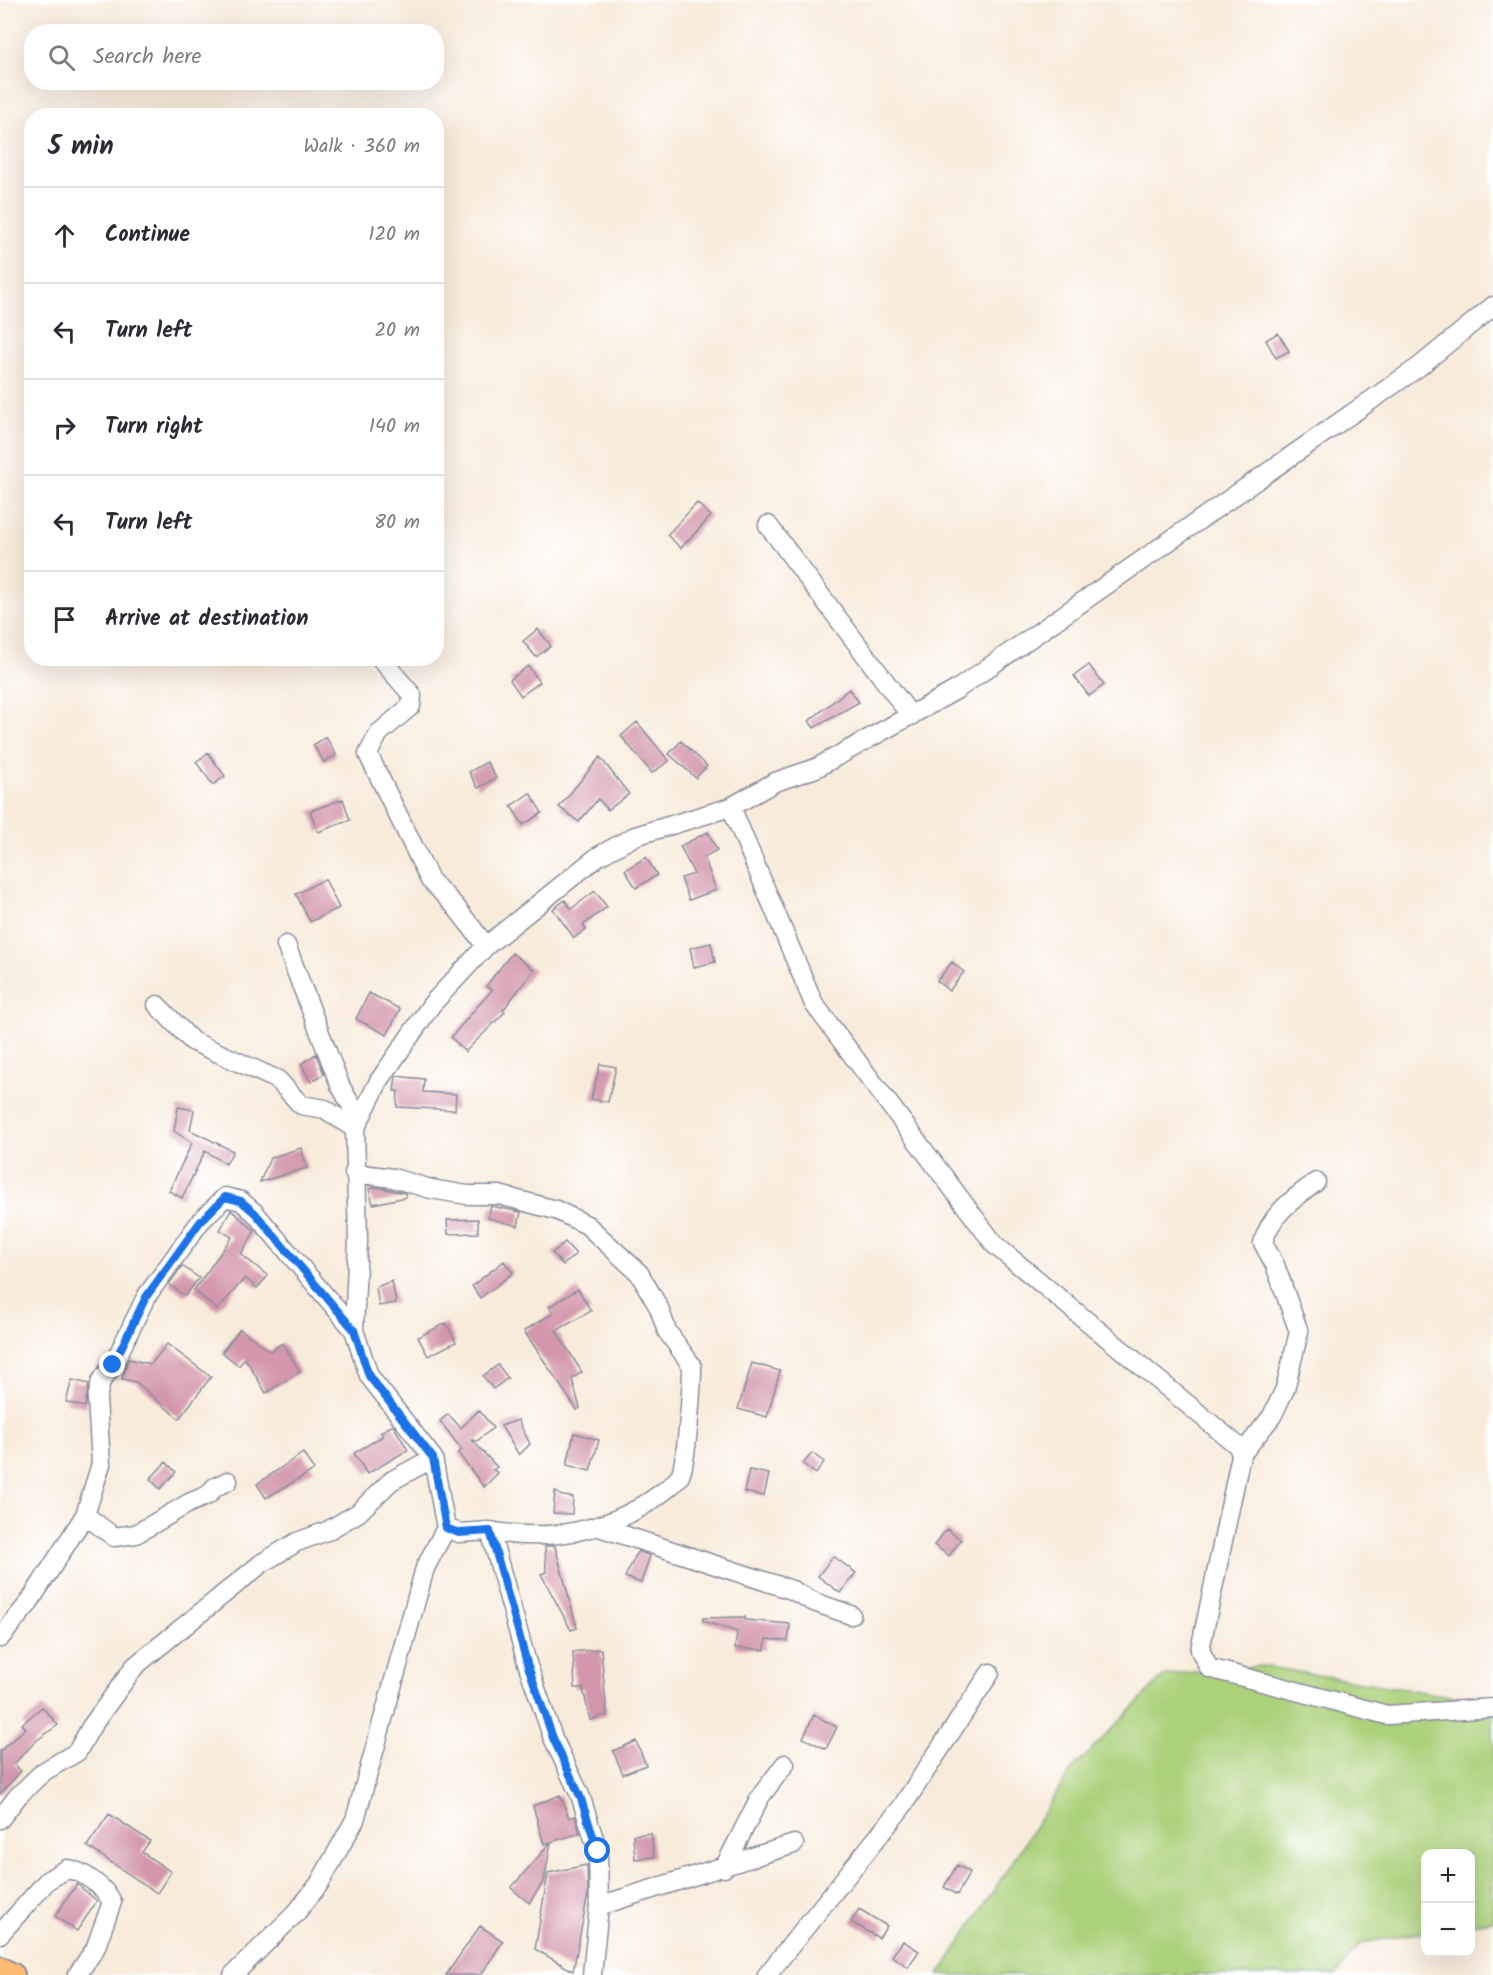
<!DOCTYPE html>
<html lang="en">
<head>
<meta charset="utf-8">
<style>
  :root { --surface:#fff; --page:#f2f2f3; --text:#2b2b33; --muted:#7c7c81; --line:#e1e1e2 }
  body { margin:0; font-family:Kalam,sans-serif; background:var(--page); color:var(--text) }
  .controls { position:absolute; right:18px; bottom:18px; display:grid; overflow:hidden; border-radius:12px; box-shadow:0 6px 24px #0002 }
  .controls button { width:54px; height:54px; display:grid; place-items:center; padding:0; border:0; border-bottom:2px solid var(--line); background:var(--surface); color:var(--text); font:30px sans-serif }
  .stop { position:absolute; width:18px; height:18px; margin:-14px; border:4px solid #1a73e8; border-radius:50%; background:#fff }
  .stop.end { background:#1a73e8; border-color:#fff; box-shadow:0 2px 6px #0008 }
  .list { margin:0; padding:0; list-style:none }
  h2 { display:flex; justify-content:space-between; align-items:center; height:78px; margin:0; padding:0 24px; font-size:26px }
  h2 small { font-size:20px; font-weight:400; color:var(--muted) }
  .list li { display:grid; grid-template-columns:39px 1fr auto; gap:18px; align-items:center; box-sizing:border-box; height:96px; padding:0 24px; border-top:2px solid var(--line) }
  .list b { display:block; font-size:22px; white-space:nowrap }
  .list em { font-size:20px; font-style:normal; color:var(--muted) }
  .icon { flex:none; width:33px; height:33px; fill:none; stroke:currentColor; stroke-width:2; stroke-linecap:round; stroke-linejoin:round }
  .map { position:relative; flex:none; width:1493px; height:1975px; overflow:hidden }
  .search { position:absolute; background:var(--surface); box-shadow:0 6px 24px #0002; left:24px; top:24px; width:420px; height:66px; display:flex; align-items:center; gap:15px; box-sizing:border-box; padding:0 21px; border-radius:24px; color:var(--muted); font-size:22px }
  .panel { position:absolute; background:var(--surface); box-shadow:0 6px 24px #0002; left:24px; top:108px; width:420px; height:558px; border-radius:24px }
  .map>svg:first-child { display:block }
  .green { fill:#abd17a; stroke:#63806c; stroke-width:1.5 }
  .building { fill:#d396ac }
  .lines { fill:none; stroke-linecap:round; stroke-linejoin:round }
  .minor-casing { stroke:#8a8d9c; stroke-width:21 }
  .major-casing { stroke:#8a8d9c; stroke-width:26 }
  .minor { stroke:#fff; stroke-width:18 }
  .major { stroke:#ffbb71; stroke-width:22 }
  .route { stroke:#1a73e8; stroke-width:8 }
</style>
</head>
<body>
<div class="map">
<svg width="1493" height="1975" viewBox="0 0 1493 1975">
  <rect width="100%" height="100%" fill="#fff"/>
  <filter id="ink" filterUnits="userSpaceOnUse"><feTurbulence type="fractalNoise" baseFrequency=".0167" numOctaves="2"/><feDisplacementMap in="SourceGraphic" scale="12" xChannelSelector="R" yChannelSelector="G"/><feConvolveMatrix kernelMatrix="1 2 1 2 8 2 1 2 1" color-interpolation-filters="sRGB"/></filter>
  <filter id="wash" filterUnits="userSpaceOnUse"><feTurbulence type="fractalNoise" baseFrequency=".008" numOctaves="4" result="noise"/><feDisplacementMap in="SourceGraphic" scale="24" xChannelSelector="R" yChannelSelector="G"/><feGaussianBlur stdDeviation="1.35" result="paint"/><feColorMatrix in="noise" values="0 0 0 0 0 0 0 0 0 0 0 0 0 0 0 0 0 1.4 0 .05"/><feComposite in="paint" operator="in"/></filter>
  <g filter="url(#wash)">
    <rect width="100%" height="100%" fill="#f8ebda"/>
    <path class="green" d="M1261 1666 1493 1703V1921L1471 1924 1470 1854H1426L1425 1932 1361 1943 1336 1975H939L1071 1771 1165 1675Z"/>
    <g id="blocks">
      <path class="building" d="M1278 333 1289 351 1276 358 1266 340Z
        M697 503 711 516 681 548 667 535Z
        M538 629 551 646 536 657 523 641Z
        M1089 665 1104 685 1089 696 1074 676Z
        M528 666 540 682 521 696 510 680Z
        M849 689 859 702 814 728 809 721Z
        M637 722 669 761 652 773 621 736Z
        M326 737 336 755 324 762 313 745Z
        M681 741 707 766 696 778 669 754Z
        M208 753 225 776 213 785 196 762Z
        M600 757 629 794 608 810 598 799 579 822 559 807Z
        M487 762 496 778 478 788 469 772Z
        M530 793 542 813 523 825 511 806Z
        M343 799 350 820 318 832 310 811Z
        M708 832 717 850 704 857 716 890 689 900 681 878 694 874 680 846Z
        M646 857 657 875 636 888 625 870Z
        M325 879 339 908 310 922 296 894Z
        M595 891 607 907 583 925 586 929 574 938 553 909 565 900 571 909Z
        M711 943 715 962 694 967 690 948Z
        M512 953 534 970 503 1010 505 1012 465 1052 451 1037 492 990 486 986Z
        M952 962 964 972 949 991 937 981Z
        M369 993 400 1009 387 1035 356 1019Z
        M316 1054 324 1074 311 1082 301 1064Z
        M600 1064 616 1067 608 1102 591 1099Z
        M396 1076 424 1079 423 1092 456 1094 455 1110 397 1107 398 1091H394Z
        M178 1107 194 1110 190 1130 233 1151 226 1164 205 1151 182 1198 169 1191 192 1143 174 1131Z
        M301 1148 307 1168 260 1182 270 1158Z
        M377 1187 405 1193 406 1197 373 1204 369 1189Z
        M491 1206 521 1212 518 1226 488 1218Z
        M231 1210 255 1231 241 1254 268 1276 257 1288 245 1278 217 1310 194 1290 232 1237 220 1230Z
        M478 1219V1233L448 1234 447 1220Z
        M565 1242 576 1254 563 1265 552 1253Z
        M504 1261 513 1273 480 1298 472 1286Z
        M182 1266 199 1278 185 1296 169 1284Z
        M392 1281 396 1303 379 1306 376 1287Z
        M578 1289 591 1311 556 1331 582 1372 572 1379 580 1408 577 1410 524 1331 553 1313 549 1307Z
        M446 1323 456 1342 428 1356 418 1337Z
        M240 1329 270 1351 283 1343 300 1372 266 1393 245 1358 239 1366 222 1352Z
        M167 1344 211 1377 179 1419 136 1382 122 1379 128 1359 151 1364Z
        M752 1363 780 1371 767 1417 738 1409Z
        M498 1365 508 1378 493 1389 483 1376Z
        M72 1380 89 1384 85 1407 66 1402Z
        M479 1410 493 1428 477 1441 472 1440 497 1467 493 1470 498 1473 484 1487 458 1453 462 1450 440 1421 448 1414 461 1428Z
        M518 1420 530 1444 519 1455 501 1426Z
        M393 1425 408 1450 367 1474 354 1453 383 1436 381 1432Z
        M574 1433 599 1440 590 1471 567 1465Z
        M303 1453 314 1470 266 1498 257 1484Z
        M812 1453 824 1462 816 1474 803 1464Z
        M166 1462 176 1472 160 1489 150 1479Z
        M749 1470 769 1474 764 1496 744 1492Z
        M555 1491 562 1496 573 1497 572 1514 553 1513Z
        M947 1529 961 1540 949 1556 934 1545Z
        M545 1546H555L577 1628 571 1630 541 1574 546 1572Z
        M638 1551 650 1556 641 1583 625 1577Z
        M833 1556 856 1573 840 1593 818 1576Z
        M745 1617V1620L790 1624 788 1641 766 1639 765 1650 735 1648 737 1632 703 1621V1618Z
        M601 1649 607 1715 590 1720 583 1688H575L573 1652Z
        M42 1707 58 1725 36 1741 14 1764 21 1771 0 1794V1751L26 1728 22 1724Z
        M814 1715 837 1727 826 1749 803 1738Z
        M636 1741 646 1765 623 1774 613 1751Z
        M560 1795 569 1818 575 1816 580 1833 551 1842 544 1881 529 1903 511 1888 551 1842 544 1844 533 1806Z
        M109 1814 150 1841 142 1852 171 1872 157 1893 87 1846Z
        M651 1833 654 1857 635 1859 633 1835Z
        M587 1865 588 1894 573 1971 535 1949 548 1873Z
        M957 1865 970 1872 957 1895 944 1887Z
        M77 1884 97 1901 77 1931 55 1916Z
        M859 1909 887 1926 879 1938 851 1922Z
        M480 1926 503 1941 481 1975H446Z
        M903 1941 919 1951 908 1967 892 1956Z"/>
    </g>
  </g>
  <g filter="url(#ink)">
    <use href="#blocks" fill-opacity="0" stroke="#8a8d9c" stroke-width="1.5"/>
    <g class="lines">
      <g class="minor-casing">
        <path id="minor" d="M768 525 911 716
          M380 658 412 695 411 706 379 733 368 754 430 880 455 906 486 946
          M731 807 814 1004 995 1245 1238 1446 1241 1455
          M286 945 340 1085 358 1118
          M157 1005 192 1041 278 1080 301 1105 325 1109 355 1129
          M354 1173 393 1178 431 1189 467 1195H499L556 1210 587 1225 639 1273 659 1308 667 1331 692 1366C692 1385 687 1461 680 1476 675 1484 664 1491 656 1497 608 1532 548 1542 490 1531
          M1316 1182C1293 1199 1270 1215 1263 1243L1275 1265 1299 1332 1285 1389 1272 1416 1241 1455 1200 1650 1209 1668 1387 1715 1493 1708
          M85 1515 114 1537 136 1534 189 1503 208 1495 215 1487 228 1481
          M599 1527 792 1590 814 1602 851 1615
          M446 1528 459 1533 490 1531 527 1663 553 1738 580 1795 598 1851 599 1906 592 1975
          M0 1638 28 1604 85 1515 101 1464 97 1399 101 1381 113 1365 146 1297 200 1222 225 1197 241 1201 255 1213 354 1330
          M0 1819 18 1796 43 1772 77 1752 91 1727 135 1666 262 1563 297 1542 327 1531 358 1513 391 1481 433 1458
          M724 1868 760 1797 785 1764
          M599 1906 794 1844
          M0 1934 48 1880 67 1869C84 1871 105 1888 112 1902L95 1949 77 1975
          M233 1975 296 1913 319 1884 355 1820 425 1568 446 1528 433 1458 369 1376 354 1330 358 1241 355 1129 379 1081 432 1004 486 946 597 857 635 836 731 807 775 782 816 768 956 690 1420 366 1493 306
          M767 1975 901 1808 990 1673"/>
      </g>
      <g class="major-casing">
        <path id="major" d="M0 1968 13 1975"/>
      </g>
      <use href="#minor" class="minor"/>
      <use href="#major" class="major"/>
    </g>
  </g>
  <g class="lines" filter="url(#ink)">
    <path class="route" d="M113 1365 146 1297 200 1222 225 1197 241 1201 255 1213 354 1330 369 1376 433 1458 446 1528 459 1533 490 1531 527 1663 553 1738 580 1796 598 1851"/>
  </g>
</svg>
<div class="controls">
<button>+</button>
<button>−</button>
</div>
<div class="stop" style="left:598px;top:1851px"></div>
<div class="stop end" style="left:113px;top:1365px"></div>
<div class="search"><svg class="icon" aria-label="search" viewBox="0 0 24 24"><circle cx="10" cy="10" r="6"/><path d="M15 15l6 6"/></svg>Search here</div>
<section class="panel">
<h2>5 min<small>Walk · 360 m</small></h2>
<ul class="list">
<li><svg class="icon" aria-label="ahead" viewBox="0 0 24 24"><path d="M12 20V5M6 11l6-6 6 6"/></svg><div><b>Continue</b></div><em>120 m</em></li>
<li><svg class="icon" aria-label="left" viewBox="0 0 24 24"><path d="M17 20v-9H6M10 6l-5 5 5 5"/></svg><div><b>Turn left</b></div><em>20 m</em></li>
<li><svg class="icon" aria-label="right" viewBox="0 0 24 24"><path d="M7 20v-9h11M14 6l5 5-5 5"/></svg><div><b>Turn right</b></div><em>140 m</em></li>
<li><svg class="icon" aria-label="left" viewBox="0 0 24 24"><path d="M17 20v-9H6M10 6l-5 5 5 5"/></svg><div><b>Turn left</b></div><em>80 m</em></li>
<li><svg class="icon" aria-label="arrive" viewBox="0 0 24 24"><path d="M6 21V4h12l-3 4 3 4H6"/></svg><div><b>Arrive at destination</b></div></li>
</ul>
</section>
</div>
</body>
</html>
